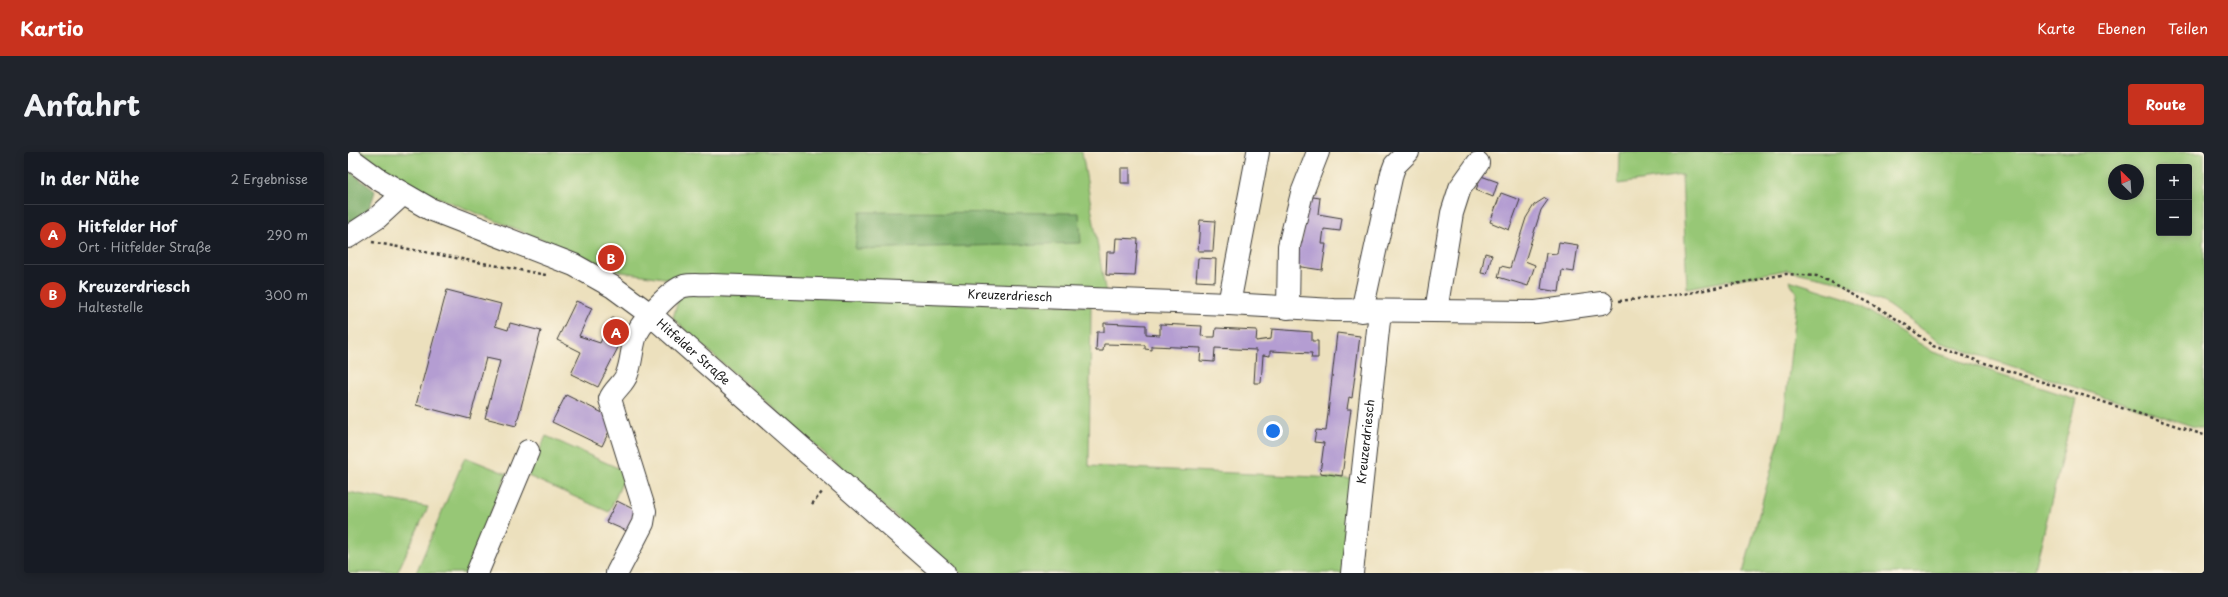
<!DOCTYPE html>
<html lang="de">
<head>
<meta charset="utf-8">
<style>
  :root { --surface:#171b24; --page:#20242c; --text:#f1f3f6; --muted:#9ea1a6; --line:#363941; --accent:#c8321e }
  body { margin:0; font-family:"Playpen Sans",sans-serif; background:var(--page); color:var(--text) }
  .controls { position:absolute; right:12px; top:12px; display:grid; overflow:hidden; border-radius:4px; box-shadow:0 2px 10px #0003 }
  .controls button { width:36px; height:36px; display:grid; place-items:center; padding:0; border:0; border-bottom:1px solid var(--line); background:var(--surface); color:var(--text); font:20px sans-serif }
  .compass { position:absolute; left:1760px; top:12px; width:36px; height:36px; border-radius:50%; background:var(--surface); box-shadow:0 2px 10px #0003; rotate:335deg }
  .you { position:absolute; left:925px; top:279px; width:14px; height:14px; margin:-10px; border:3px solid #fff; border-radius:50%; background:#1a73e8; box-shadow:0 0 0 6px #1a73e833 }
  .badge { display:grid; place-items:center; width:26px; height:26px; border-radius:50%; background:var(--accent); color:#fff; font-size:13px; font-weight:700 }
  .pin { position:absolute; translate:-50% -50%; border:2px solid #fff; box-shadow:0 1px 4px #0006 }
  .list { margin:0; padding:0; list-style:none }
  h2 { display:flex; justify-content:space-between; align-items:center; height:52px; margin:0; padding:0 16px; font-size:17px }
  h2 small { font-size:13px; font-weight:400; color:var(--muted) }
  .list li { display:grid; grid-template-columns:26px 1fr auto; gap:12px; align-items:center; box-sizing:border-box; height:60px; padding:0 16px; border-top:1px solid var(--line) }
  .list b { display:block; font-size:15px; white-space:nowrap }
  .list p { margin:0; font-size:13px; white-space:nowrap; color:var(--muted) }
  .list em { font-size:13px; font-style:normal; color:var(--muted) }
  .map { position:relative; flex:none; width:1856px; height:421px; overflow:hidden; border-radius:4px }
  header { display:flex; align-items:center; gap:24px; box-sizing:border-box; height:56px; padding:0 20px; background:var(--accent); color:#fff }
  header strong { font-size:19px }
  nav { display:flex; gap:22px; margin-inline-start:auto; font-size:14px }
  .intro { display:flex; align-items:center; justify-content:space-between; box-sizing:border-box; height:96px; padding:0 24px }
  h1 { margin:0; font-size:28px }
  .button { padding:10px 18px; border-radius:4px; background:var(--accent); color:#fff; font-size:14px; font-weight:700 }
  main { display:flex; gap:24px; padding:0 24px }
  aside { flex:1; background:var(--surface); border-radius:4px; box-shadow:0 2px 10px #0003 }
  .map>svg:first-child { display:block }
  .green { fill:#97c776; stroke:#5a7249; fill-rule:evenodd }
  .forest { fill:#79ac67; stroke:#4a6442 }
  .building { fill:#b49dd2 }
  .lines { fill:none; stroke-linecap:round; stroke-linejoin:round }
  .minor-casing { stroke:#3b3934; stroke-width:24 }
  .major-casing { stroke:#3b3934; stroke-width:24 }
  .path { stroke:#3b3934; stroke-width:2.5; stroke-dasharray:3 3; stroke-linecap:butt }
  .minor { stroke:#fff; stroke-width:22 }
  .major { stroke:#fff; stroke-width:22 }
  .labels { text-anchor:middle; stroke-width:3.5; stroke-linejoin:round; paint-order:stroke }
  .street-label { font-size:12px; fill:#1c1c1c; stroke:#fcf5e5 }
</style>
</head>
<body>
<header>
<strong>Kartio</strong>
<nav><a>Karte</a><a>Ebenen</a><a>Teilen</a></nav>
</header>
<div class="intro"><h1>Anfahrt</h1><a class="button">Route</a></div>
<main>
<aside>
<h2>In der Nähe<small>2 Ergebnisse</small></h2>
<ul class="list">
<li><span class="badge">A</span><div><b>Hitfelder Hof</b><p>Ort · Hitfelder Straße</p></div><em>290 m</em></li>
<li><span class="badge">B</span><div><b>Kreuzerdriesch</b><p>Haltestelle</p></div><em>300 m</em></li>
</ul>
</aside>
<div class="map">
<svg width="1856" height="421" viewBox="0 0 1856 421">
  <rect width="100%" height="100%" fill="#fcf5e5"/>
  <filter id="ink" filterUnits="userSpaceOnUse"><feTurbulence type="fractalNoise" baseFrequency=".025" numOctaves="2"/><feDisplacementMap in="SourceGraphic" scale="8" xChannelSelector="R" yChannelSelector="G"/><feConvolveMatrix kernelMatrix="1 2 1 2 8 2 1 2 1" color-interpolation-filters="sRGB"/></filter>
  <filter id="wash" filterUnits="userSpaceOnUse"><feTurbulence type="fractalNoise" baseFrequency=".012" numOctaves="4" result="noise"/><feDisplacementMap in="SourceGraphic" scale="16" xChannelSelector="R" yChannelSelector="G"/><feGaussianBlur stdDeviation="0.9" result="paint"/><feColorMatrix in="noise" values="0 0 0 0 0 0 0 0 0 0 0 0 0 0 0 0 0 1.4 0 .05"/><feComposite in="paint" operator="in"/></filter>
  <g filter="url(#wash)">
    <rect width="100%" height="100%" fill="#ece0bd"/>
    <path class="green" d="M10 0H734L758 143 330 128 274 120 57 32Z
      M1271 0H1856V278L1591 190 1534 149 1493 130 1438 118 1339 136 1334 23 1270 32ZM1811 15H1841V81H1811ZM1766 18H1790V42H1766Z
      M1441 128 1501 147 1585 200 1728 247 1686 421H1395L1435 274 1449 142Z
      M346 141 743 154 741 314 1008 327 998 421H612L346 186 325 166 331 145Z
      M198 284 279 320 261 360 180 324Z
      M117 305 159 322 118 421H68Z
      M0 340 80 355 49 421H0Z"/>
    <path class="forest" d="M0 18 27 39C22 58 18 63 0 72Z
      M512 60 731 61 733 91 507 97Z"/>
    <g id="blocks">
      <path class="building" d="M773 16H782V31H773Z
        M1133 24 1150 30 1145 45 1128 38Z
        M1153 41 1172 48 1161 78 1142 70Z
        M958 44 972 46 970 62 994 66 992 79 976 77 974 92H978L974 118 947 114 951 88 954 89Z
        M1197 46 1200 48 1193 58 1177 109 1187 113 1180 134 1150 125 1153 114 1162 116 1178 66 1186 53Z
        M852 68 867 69 865 99H850Z
        M768 86 790 87 787 124 758 123 759 100H767Z
        M1211 90 1230 93 1226 120 1214 118 1211 140 1193 137 1198 101 1209 102Z
        M1137 101 1144 103 1139 122 1133 121Z
        M850 106 868 107 867 130 848 129Z
        M99 138 153 152 147 174 160 178 162 171 193 179 168 274 137 266 152 209 138 206 122 267 68 253Z
        M228 149 244 156 231 184 252 191 264 166 281 174 250 235 223 222 233 200 209 188Z
        M756 171 798 173V182L812 183V172L854 174 853 184 860 185H867L868 176 909 178 908 189 923 187 924 177 964 180V189H970V206H963L964 201 922 199V204L915 203 913 231H906L908 198 867 196 866 210 852 209 853 196 804 194V198L797 197V193L756 192 755 199H748L749 180H756Z
        M989 181 1012 184 1004 246 1001 245 999 257H1003L994 324 972 321 976 291 966 290 968 278 978 279Z
        M218 243 267 267 254 294 204 270Z
        M269 349 291 360 281 380 258 370Z"/>
    </g>
  </g>
  <g filter="url(#ink)">
    <use href="#blocks" fill-opacity="0" stroke="#3b3934" stroke-width="1"/>
    <g class="lines">
      <g class="minor-casing">
        <g id="minor">
          <path d="M0 85 29 66 54 43"/>
          <path d="M881 152 910 0"/>
          <path d="M940 156 941 94 954 41 970 0"/>
          <path d="M1014 159 1044 21 1047 13 1060 0"/>
          <path d="M1088 159 1104 61 1112 36 1130 11"/>
          <path d="M129 421 180 299"/>
          <path id="s1" d="M269 421 295 371 297 359 262 247C266 237 276 232 279 222 284 210 284 191 289 181 296 168 322 138 336 134 344 132 355 134 364 133L881 152 985 158 1188 160 1254 151"/>
          <path id="s2" d="M1004 421 1032 159"/>
        </g>
      </g>
      <g class="major-casing">
        <g id="major">
          <path id="s3" d="M0 5 30 27 82 57 226 113 265 135 303 163 596 421"/>
        </g>
      </g>
      <path class="path" d="M24 90 198 123
        M1271 149 1336 142 1438 122 1469 124 1526 153 1558 173 1585 194 1856 283
        M464 352 475 339"/>
      <use href="#minor" class="minor"/>
      <use href="#major" class="major"/>
    </g>
  </g>
  <g class="labels">
    <g class="street-label">
      <text dy="4" stroke="none"><textPath href="#s1" startOffset="652">Kreuzerdriesch</textPath></text>
      <text dy="4" stroke="none"><textPath href="#s3" startOffset="400">Hitfelder Straße</textPath></text>
      <text dy="4" stroke="none"><textPath href="#s2" startOffset="132">Kreuzerdriesch</textPath></text>
    </g>
  </g>
</svg>
<div class="controls">
<button>+</button>
<button>−</button>
</div>
<svg class="compass" viewBox="-18 -18 36 36"><path d="M0-13l5 13h-10z" fill="#e53935"/><path d="M0 13l5-13h-10z" fill="#9ea1a6"/></svg>
<div class="you"></div>
<div class="pin badge" style="left:268px;top:180px">A</div>
<div class="pin badge" style="left:263px;top:106px">B</div>
</div>
</main>
</body>
</html>
